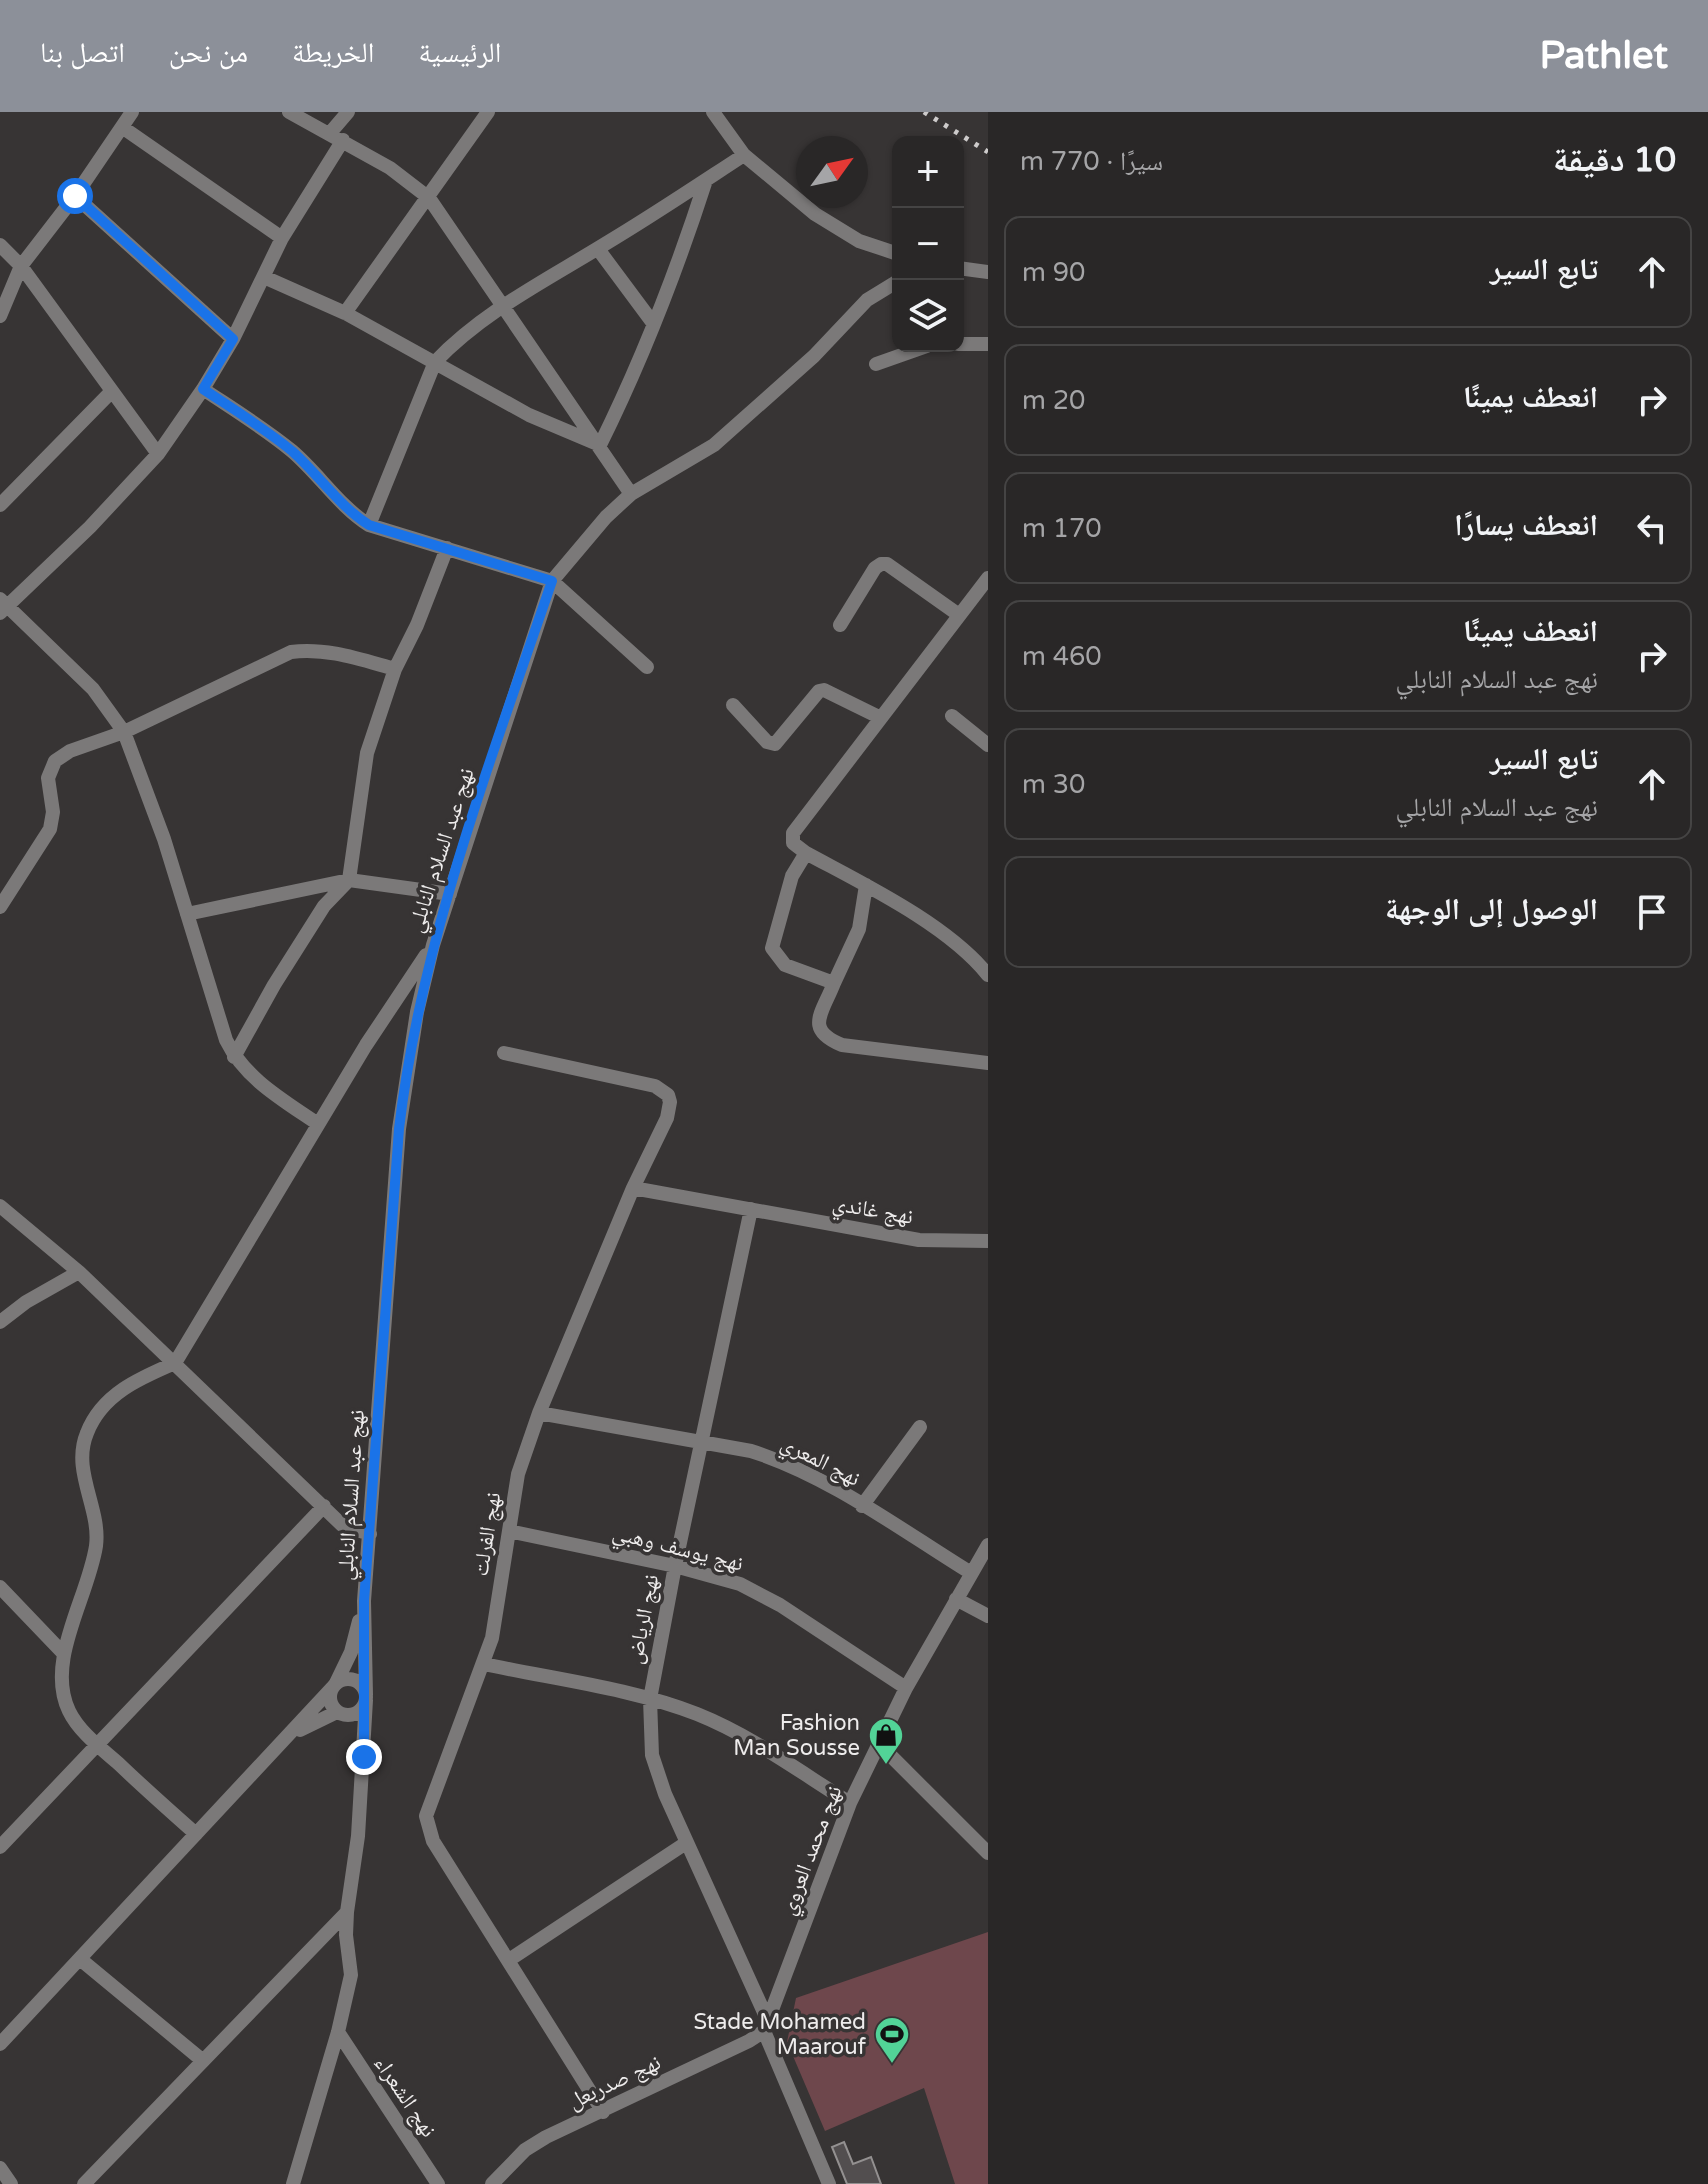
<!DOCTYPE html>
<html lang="ar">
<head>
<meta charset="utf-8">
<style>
  :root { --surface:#292727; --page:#353333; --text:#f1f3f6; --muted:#a5a5a7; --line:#454444; --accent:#8c9099 }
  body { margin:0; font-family:"Varela Round","Noto Naskh Arabic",sans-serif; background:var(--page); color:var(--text); direction:rtl }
  .controls { position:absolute; right:24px; top:24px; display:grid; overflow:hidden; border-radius:16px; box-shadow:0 2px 6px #0004 }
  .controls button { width:72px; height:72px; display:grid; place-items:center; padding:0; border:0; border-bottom:2px solid var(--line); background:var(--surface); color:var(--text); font:40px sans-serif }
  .compass { position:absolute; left:796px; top:24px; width:72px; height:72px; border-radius:50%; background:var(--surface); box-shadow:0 2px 6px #0004; rotate:57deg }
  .stop { position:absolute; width:24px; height:24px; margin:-18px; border:6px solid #1a73e8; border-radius:50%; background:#fff }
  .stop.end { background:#1a73e8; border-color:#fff; box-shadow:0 2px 8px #0008 }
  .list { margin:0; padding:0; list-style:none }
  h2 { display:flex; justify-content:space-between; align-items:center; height:104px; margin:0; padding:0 32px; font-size:34px }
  h2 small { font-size:26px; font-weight:400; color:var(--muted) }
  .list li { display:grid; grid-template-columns:52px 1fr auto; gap:24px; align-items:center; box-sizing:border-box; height:112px; margin:0 16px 16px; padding:0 16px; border:2px solid var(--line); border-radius:16px }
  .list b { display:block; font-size:30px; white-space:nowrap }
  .list p { margin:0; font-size:26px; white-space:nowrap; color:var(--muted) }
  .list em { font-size:26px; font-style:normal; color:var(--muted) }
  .icon { flex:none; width:44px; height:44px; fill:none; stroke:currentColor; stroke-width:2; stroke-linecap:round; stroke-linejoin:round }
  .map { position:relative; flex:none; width:988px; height:2072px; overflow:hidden; direction:ltr }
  header { display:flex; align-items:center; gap:48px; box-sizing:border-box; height:112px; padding:0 40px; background:var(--accent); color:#fff }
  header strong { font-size:38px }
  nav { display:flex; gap:44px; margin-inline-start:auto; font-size:28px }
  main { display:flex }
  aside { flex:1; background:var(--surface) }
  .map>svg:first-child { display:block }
  .green { fill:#6e474c }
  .building { fill:#524e4f; stroke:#939090; stroke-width:2 }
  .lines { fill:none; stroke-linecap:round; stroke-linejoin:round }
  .minor { stroke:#7b7979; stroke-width:14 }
  .rail { stroke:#cdcbcb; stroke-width:5; stroke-dasharray:4 8; stroke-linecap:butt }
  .route { stroke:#1a73e8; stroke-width:10 }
  .labels { text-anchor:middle; stroke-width:7; stroke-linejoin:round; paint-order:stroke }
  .street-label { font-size:22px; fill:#eeecec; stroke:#373434 }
  .poi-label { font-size:22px; fill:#eeecec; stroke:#373434; text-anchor:end }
</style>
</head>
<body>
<header>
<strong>Pathlet</strong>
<nav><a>الرئيسية</a><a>الخريطة</a><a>من نحن</a><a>اتصل بنا</a></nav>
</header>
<main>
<aside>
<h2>10 دقيقة<small>سيرًا · 770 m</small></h2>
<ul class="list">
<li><svg class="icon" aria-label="ahead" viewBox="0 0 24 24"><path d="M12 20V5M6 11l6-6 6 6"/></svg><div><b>تابع السير</b></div><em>90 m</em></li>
<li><svg class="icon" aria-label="right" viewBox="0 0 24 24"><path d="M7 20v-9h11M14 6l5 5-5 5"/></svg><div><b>انعطف يمينًا</b></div><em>20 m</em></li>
<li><svg class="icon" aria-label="left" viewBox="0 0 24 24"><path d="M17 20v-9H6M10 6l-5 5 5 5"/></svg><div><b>انعطف يسارًا</b></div><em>170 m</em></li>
<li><svg class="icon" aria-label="right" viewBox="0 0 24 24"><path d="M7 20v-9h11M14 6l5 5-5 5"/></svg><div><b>انعطف يمينًا</b><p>نهج عبد السلام النابلي</p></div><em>460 m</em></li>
<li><svg class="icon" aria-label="ahead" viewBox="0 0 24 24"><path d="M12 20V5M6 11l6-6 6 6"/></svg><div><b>تابع السير</b><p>نهج عبد السلام النابلي</p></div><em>30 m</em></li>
<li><svg class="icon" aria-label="arrive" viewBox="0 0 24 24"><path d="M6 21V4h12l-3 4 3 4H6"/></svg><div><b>الوصول إلى الوجهة</b></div></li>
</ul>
</aside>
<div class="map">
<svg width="988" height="2072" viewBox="0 0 988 2072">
  <rect width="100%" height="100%" fill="#373434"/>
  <path class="green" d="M988 1820V2072H955L924 1976 825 2019 787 1930 796 1886Z"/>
  <path class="building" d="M844 2030 853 2052 871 2045 881 2072H847L832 2035Z"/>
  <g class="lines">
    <path class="minor" d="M289 0 390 56 429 86 631 382
      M713 0 744 43 815 102 859 129 898 142
      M122 15 282 126
      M330 21 348 0
      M75 84 233 227
      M0 133 21 154 158 342
      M598 137 653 211
      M958 156 988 160
      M264 165 345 201 529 303 600 333C642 248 677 158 706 68
      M345 201 488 0
      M0 204 21 154 75 84 132 0
      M958 232H988
      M876 252 927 234
      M203 277C233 297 264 316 292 339 319 362 339 394 369 413L552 469 647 555
      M0 393 112 279
      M369 413 435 250C484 199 545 169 605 132 652 104 698 73 744 43
      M988 466 793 721V731L806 741 792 764 772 836 785 853 834 871C822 902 804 917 842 933L988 951
      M0 487 93 577 124 620 164 727 226 928C245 967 283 988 318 1012
      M0 501 90 415 158 342 203 277 233 227 282 126 343 28
      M840 513 875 456 881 452H887L959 503
      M733 593 767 630 775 632 819 579 824 578 881 606
      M952 604 988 633
      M806 741C863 772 947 812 988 863
      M0 795 50 717 53 700 48 666 55 649 70 639 124 620 291 540C326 535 362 548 395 557
      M187 802 349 768 450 782
      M834 871 859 817 866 773
      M504 941 655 974 668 983 670 990 667 1006 633 1076 539 1301 518 1362 492 1526 426 1704 433 1729 603 2000
      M234 945 274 873 324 794 349 768 367 641 395 557 417 513 447 436
      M633 1076 919 1128 988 1129
      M0 1094 79 1160 342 1413 370 1422
      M751 1097 675 1454 650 1587 652 1643 665 1682 768 1909
      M0 1210 26 1190 79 1160
      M539 1301 751 1339C830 1364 901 1418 971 1461
      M862 1394 920 1315
      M509 1419 675 1454 740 1472 780 1493 906 1576
      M0 1475 64 1542
      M956 1487 988 1504
      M484 1552C553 1567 631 1576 697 1602 752 1624 800 1660 850 1691
      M330 1585a18 18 0 1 1 36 0a18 18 0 1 1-36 0Z
      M336 1571 351 1540 359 1509
      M366 1583 364 1489 399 1017 417 900 433 833 552 469 606 405 631 382 714 333 814 244 867 188 898 169
      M300 1618 337 1600
      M880 1633 988 1741
      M196 1722C170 1699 144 1676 119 1652 102 1637 79 1620 69 1599 45 1549 88 1486 96 1434 101 1396 71 1359 87 1321 102 1282 140 1266 175 1251L366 933 426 843
      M0 1735 324 1394
      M80 1847 202 1948
      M509 1848 686 1731
      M338 1920 438 2072
      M0 1932 332 1576
      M0 2056 11 2072
      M84 2072 347 1800
      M293 2072 338 1920 351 1863 346 1823 347 1800 358 1724 366 1588
      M492 2072 525 2038 546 2025 749 1929 764 1919
      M829 2072 764 1919 850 1691 906 1576 988 1433"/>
    <path class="rail" d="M924 0 988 40"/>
  </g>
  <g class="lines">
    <path class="route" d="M75 84 233 227 203 277C233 297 264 316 292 339 319 363 339 394 369 413L552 469C491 648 421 829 399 1017L364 1489V1645"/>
  </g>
  <defs>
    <g id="shop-pin" transform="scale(1.8)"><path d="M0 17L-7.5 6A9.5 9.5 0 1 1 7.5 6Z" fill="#52d397" stroke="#373434"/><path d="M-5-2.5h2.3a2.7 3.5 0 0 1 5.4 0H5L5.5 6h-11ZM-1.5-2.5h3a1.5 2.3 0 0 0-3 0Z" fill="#111"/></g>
    <g id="stadium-pin" transform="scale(1.8)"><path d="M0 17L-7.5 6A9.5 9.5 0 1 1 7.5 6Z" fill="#52d397" stroke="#373434"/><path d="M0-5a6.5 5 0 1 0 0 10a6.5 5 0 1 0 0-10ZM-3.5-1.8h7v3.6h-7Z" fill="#111"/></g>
  </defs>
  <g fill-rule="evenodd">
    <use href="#shop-pin" x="886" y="1623"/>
    <use href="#stadium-pin" x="892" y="1922"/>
  </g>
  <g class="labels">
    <g class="street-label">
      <text transform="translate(440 738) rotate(-72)" y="8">نهج عبد السلام النابلي</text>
      <text transform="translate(873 1097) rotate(10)" y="8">نهج غاندي</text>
      <text transform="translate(821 1348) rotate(27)" y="8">نهج المعري</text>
      <text transform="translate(350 1383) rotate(-86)" y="8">نهج عبد السلام النابلي</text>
      <text transform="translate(486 1422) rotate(-81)" y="8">نهج الفرلت</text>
      <text transform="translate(678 1435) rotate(14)" y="8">نهج يوسف وهبي</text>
      <text transform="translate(642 1507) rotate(-79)" y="8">نهج الرياض</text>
      <text transform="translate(810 1738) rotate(-69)" y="8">نهج محمد العروي</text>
      <text transform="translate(614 1969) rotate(-25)" y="8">نهج صدربعل</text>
      <text transform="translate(406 1984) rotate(56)" y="8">نهج الشعراء</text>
    </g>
    <g class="poi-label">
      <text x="860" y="1618">Fashion<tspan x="860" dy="25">Man Sousse</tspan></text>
      <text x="866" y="1917">Stade Mohamed<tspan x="866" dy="25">Maarouf</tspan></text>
    </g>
  </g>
</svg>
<div class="controls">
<button>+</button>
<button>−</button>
<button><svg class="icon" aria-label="layers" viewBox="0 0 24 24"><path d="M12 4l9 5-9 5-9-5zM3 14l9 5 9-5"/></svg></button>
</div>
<svg class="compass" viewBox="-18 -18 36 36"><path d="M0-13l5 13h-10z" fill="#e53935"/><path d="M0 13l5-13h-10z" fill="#a5a5a7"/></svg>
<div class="stop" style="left:75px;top:84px"></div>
<div class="stop end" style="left:364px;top:1645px"></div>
</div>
</main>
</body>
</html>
